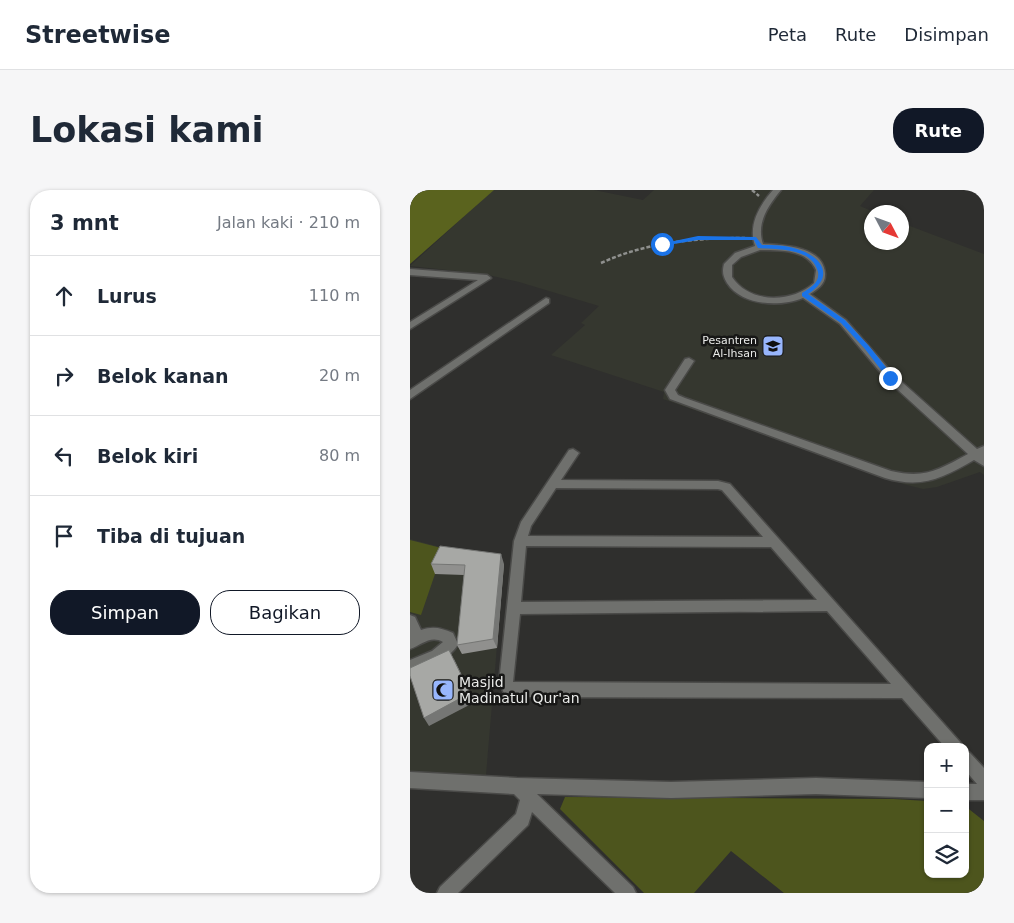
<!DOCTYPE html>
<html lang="id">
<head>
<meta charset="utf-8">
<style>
  :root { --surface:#fff; --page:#f6f6f7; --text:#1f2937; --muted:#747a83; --line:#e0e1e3; --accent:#111827 }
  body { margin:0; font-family:"DejaVu Sans",sans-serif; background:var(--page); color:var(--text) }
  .controls { position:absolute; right:15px; bottom:15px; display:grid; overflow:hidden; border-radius:10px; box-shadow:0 1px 4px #0004 }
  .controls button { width:45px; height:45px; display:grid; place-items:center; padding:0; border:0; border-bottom:1px solid var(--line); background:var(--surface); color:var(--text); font:25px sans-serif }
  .compass { position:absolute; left:454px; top:15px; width:45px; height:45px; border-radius:50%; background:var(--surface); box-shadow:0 1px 4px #0004; rotate:131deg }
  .stop { position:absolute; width:15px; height:15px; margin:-11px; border:4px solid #1a73e8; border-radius:50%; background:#fff }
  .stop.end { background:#1a73e8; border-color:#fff; box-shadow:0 1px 5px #0008 }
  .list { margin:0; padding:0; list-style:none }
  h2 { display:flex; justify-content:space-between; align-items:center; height:65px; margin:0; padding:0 20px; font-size:21px }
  h2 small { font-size:16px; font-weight:400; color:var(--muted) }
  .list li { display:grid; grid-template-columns:32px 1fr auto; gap:15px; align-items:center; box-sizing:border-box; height:80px; padding:0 20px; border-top:1px solid var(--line) }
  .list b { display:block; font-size:19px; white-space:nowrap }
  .list em { font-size:16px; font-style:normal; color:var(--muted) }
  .actions { display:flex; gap:10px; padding:15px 20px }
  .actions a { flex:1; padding:11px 0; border:1px solid var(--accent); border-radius:20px; text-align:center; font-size:18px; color:var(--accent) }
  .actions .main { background:var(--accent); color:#fff }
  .icon { flex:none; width:28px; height:28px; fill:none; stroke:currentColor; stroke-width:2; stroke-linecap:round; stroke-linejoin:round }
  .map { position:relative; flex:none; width:574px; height:703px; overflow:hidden; border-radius:20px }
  header { display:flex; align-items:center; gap:30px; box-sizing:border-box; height:70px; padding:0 25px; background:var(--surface); border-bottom:1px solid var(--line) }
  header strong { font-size:24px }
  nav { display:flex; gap:28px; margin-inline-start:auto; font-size:18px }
  .intro { display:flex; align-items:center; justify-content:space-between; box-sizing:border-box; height:120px; padding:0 30px }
  h1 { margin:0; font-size:35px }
  .button { padding:12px 22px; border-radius:20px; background:var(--accent); color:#fff; font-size:18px; font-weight:700 }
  main { display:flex; gap:30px; padding:0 30px }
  aside { flex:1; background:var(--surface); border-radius:20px; box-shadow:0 1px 4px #0004 }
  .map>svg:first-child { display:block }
  .built { fill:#35372f }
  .green { fill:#4d551d }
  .forest { fill:#5a631e }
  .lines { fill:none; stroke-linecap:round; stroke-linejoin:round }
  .minor-casing { stroke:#4a4a48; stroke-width:3 }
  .path { stroke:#8f908e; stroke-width:2.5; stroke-dasharray:4 2; stroke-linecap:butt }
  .minor { fill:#6f706d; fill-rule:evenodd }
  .wall { fill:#90908e }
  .shaded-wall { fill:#757674 }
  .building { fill:#a7a8a5; stroke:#757674 }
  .route { fill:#1a73e8 }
  .labels { text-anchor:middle; stroke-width:5; stroke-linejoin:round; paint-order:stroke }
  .far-poi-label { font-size:11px; fill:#eaebe9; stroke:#171716; text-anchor:end }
  .poi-label { font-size:14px; fill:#eaebe9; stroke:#171716; text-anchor:start }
</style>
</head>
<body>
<header>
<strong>Streetwise</strong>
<nav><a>Peta</a><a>Rute</a><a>Disimpan</a></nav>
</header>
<div class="intro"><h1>Lokasi kami</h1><a class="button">Rute</a></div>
<main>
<aside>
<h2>3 mnt<small>Jalan kaki · 210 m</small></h2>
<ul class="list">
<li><svg class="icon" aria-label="ahead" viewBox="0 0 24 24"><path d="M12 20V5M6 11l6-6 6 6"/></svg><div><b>Lurus</b></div><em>110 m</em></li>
<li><svg class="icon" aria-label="right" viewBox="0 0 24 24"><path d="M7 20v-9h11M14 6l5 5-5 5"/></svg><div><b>Belok kanan</b></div><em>20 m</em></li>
<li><svg class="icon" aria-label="left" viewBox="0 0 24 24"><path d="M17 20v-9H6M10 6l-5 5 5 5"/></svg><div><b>Belok kiri</b></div><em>80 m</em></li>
<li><svg class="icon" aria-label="arrive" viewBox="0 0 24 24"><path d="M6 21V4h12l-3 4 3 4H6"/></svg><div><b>Tiba di tujuan</b></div></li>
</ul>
<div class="actions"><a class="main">Simpan</a><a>Bagikan</a></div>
</aside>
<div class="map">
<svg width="574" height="703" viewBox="0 0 574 703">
  <rect width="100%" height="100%" fill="#2f2f2d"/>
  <path class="built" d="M83 0H184L233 10 244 0H464L450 16 464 22H462V52H492V33L574 64V285L570 282 527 297 513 299 493 294 253 209 254 202 141 165 175 135 171 133 189 116 109 92 74 84 0 76Z
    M0 349 94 374 76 585 0 582Z"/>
  <path class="green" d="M0 350 94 374 35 366 25 384 11 425 0 422Z
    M155 607 483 609 518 611V684H555V616L574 631V703H374L321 661 284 703H234L150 619Z"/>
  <path class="forest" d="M13 0H84L0 74V9Z"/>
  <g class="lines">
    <g class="minor-casing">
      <path id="minor" d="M363 0H371C358 16 346 33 353 54 373 55 413 56 415 83 416 94 408 99 400 104L436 130 484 185 567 259 574 256V276L564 270C533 288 512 299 475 288L260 209 255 200 275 169 279 168 284 171 265 200 268 205 275 208 481 281C515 289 528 280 558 264L476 189 430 134 393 108C370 117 332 116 317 93 313 86 312 82 314 74L325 63 345 56C338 35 349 16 363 0ZM350 60C370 60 397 59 406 80L404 93C382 113 340 114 322 87V75L331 67Z
        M0 79 77 85 81 88 0 139V132L68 90 0 85Z
        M136 108 139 109V113L0 209V200Z
        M163 259 169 263 151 290 308 291 320 294 550 552 553 557H535L492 508 100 507 95 505 89 493 104 351 111 332 159 260ZM146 298 308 299 312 300 353 347 118 346 121 336ZM116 356 361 357 407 410 111 412ZM417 421 481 494 103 492 110 424Z
        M0 425 5 427 11 440C23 436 31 438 43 443L48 454C40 470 16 477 0 482V470L22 461 33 452C20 445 12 455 0 459Z
        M555 561 560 563 574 578V610H555V594H567L555 580Z
        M0 582 107 588 261 592 406 588 518 592V608L406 604 261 608 127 604 223 697 226 703H205L122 622 118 635 48 703H27L30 697 106 624 110 610 104 604 0 598Z"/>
    </g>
    <path class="path" d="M342 0 349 6
      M191 73C237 52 285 48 335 48"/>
    <use href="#minor" class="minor"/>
  </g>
  <path class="wall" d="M21 374H94L87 458 52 464 47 455 54 385 25 384Z"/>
  <path class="shaded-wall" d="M91 364 94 374 87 458 83 449Z
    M44 469 65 512 19 536 14 528Z"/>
  <path class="building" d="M30 356 91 364 83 449 47 455 55 375 21 374Z
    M39 460 60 503 14 528 0 486V478Z"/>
  <path class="route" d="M288 46 346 47 352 55C364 55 376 55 387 59 413 67 425 87 398 104L435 130 459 156 483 186V189H478L455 159 431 133 392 106V103C400 98 410 93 408 82 402 57 367 60 348 58L344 50H288L252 56 250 54Z"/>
  <defs>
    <g id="school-square" transform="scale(1.125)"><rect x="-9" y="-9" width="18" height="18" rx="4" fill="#98b6fd" stroke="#171716"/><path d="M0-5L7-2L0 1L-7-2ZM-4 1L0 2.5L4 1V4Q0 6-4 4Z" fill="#111"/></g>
    <g id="mosque-square" transform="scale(1.125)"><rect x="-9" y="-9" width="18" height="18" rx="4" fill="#98b6fd" stroke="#171716"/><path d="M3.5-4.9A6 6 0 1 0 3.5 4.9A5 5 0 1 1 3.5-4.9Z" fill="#111"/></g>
  </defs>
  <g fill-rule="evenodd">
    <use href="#school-square" x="363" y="156"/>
    <use href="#mosque-square" x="33" y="500"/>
  </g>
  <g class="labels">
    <g class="far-poi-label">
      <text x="347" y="154">Pesantren<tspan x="347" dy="13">Al-Ihsan</tspan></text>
    </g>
    <g class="poi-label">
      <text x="49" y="497">Masjid<tspan x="49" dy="16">Madinatul Qur'an</tspan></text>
    </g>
  </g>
</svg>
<div class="controls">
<button>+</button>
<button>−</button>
<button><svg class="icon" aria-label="layers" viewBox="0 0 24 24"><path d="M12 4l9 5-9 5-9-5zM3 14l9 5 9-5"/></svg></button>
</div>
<svg class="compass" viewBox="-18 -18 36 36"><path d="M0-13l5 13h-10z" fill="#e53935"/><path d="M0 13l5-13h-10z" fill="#747a83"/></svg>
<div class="stop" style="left:252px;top:54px"></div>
<div class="stop end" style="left:480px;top:188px"></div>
</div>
</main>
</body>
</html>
